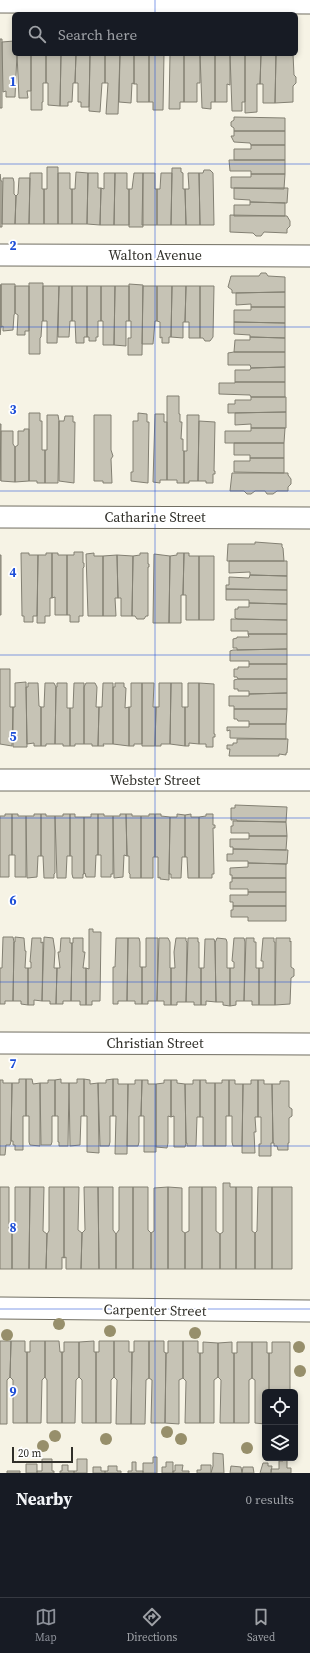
<!DOCTYPE html>
<html lang="en">
<head>
<meta charset="utf-8">
<style>
  :root { --surface:#171b24; --page:#242831; --text:#f1f3f6; --muted:#9ea1a6; --line:#363941; --accent:#8c9099 }
  body { margin:0; font-family:"Source Serif 4",serif; background:var(--page); color:var(--text) }
  .controls { position:absolute; right:12px; bottom:12px; display:grid; overflow:hidden; border-radius:6px; box-shadow:0 2px 6px #0003 }
  .controls button { width:36px; height:36px; display:grid; place-items:center; padding:0; border:0; border-bottom:1px solid var(--line); background:var(--surface); color:var(--text); font:20px sans-serif }
  .scale { position:absolute; left:12px; bottom:10px; width:61px; box-sizing:border-box; padding-left:4px; border:2px solid #302f29; border-top:0; font-size:11px; line-height:14px; white-space:nowrap; color:#302f29; -webkit-text-stroke:3px #fff; paint-order:stroke }
  .list { margin:0; padding:0; list-style:none }
  h2 { display:flex; justify-content:space-between; align-items:center; height:52px; margin:0; padding:0 16px; font-size:17px }
  h2 small { font-size:13px; font-weight:400; color:var(--muted) }
  .icon { flex:none; width:22px; height:22px; fill:none; stroke:currentColor; stroke-width:2; stroke-linecap:round; stroke-linejoin:round }
  .map { position:relative; flex:none; width:310px; height:1473px; overflow:hidden }
  .search { position:absolute; background:var(--surface); box-shadow:0 2px 6px #0003; left:12px; right:12px; top:12px; height:44px; display:flex; align-items:center; gap:10px; box-sizing:border-box; padding:0 14px; border-radius:6px; color:var(--muted); font-size:15px }
  .sheet { height:124px; background:var(--surface) }
  nav { display:flex; justify-content:space-around; align-items:center; box-sizing:border-box; height:56px; border-top:1px solid var(--line); background:var(--surface); font-size:11px; color:var(--muted) }
  nav a { display:grid; justify-items:center; gap:2px }
  nav .on { color:var(--accent) }
  .map>svg:first-child { display:block }
  .building { fill:#c6c3b5; stroke:#838073 }
  .lines { fill:none; stroke-linecap:round; stroke-linejoin:round }
  .minor-casing { stroke:#716e62; stroke-width:23 }
  .minor { stroke:#fff; stroke-width:21 }
  .tree { fill:#978f6b }
  .grid { fill:none; stroke:#1d4ed8; stroke-width:1; stroke-opacity:0.55 }
  .labels { text-anchor:middle; stroke-width:3.5; stroke-linejoin:round; paint-order:stroke }
  .street-label { font-size:14px; fill:#302f29; stroke:#fff }
  .grid-label { font-size:13px; text-anchor:middle; font-weight:bold; fill:#1d4ed8; stroke:#fff; stroke-width:3.5; stroke-linejoin:round; paint-order:stroke }
</style>
</head>
<body>
<div class="map">
<svg width="310" height="1473" viewBox="0 0 310 1473">
  <rect width="100%" height="100%" fill="#f6f3e5"/>
  <path class="building" d="M0 39H2V108H0Z
    M14 41V54H17L15 97H6V91L3 92 2 42Z
    M17 54H31V91H27L28 98H19Z
    M31 54H46V83H43V102H42V110H31Z
    M46 54H61L60 106 48 105V83H46Z
    M61 54H76L75 83H73L72 102H68V106H60Z
    M76 54H90L89 107H81V102H78V83H75Z
    M90 54H105V83H102L100 112 89 111Z
    M105 54H120L118 114H106L108 83H105Z
    M120 54H134V84L132 83 131 103 119 102Z
    M134 54H149V102H137V84H134Z
    M149 54H164L163 110H153V102H149Z
    M170 54H184V102H180V109H169Z
    M184 54H200V83H197V102H184Z
    M200 54H215V102H211V109L202 108Z
    M215 54H230V85L227 84V102H215Z
    M230 54H245V102H242V111H232Z
    M245 54H261L260 84H257V112L245 113Z
    M261 54H276L275 103H263V84H260Z
    M276 54H293L294 75 296 77V83L293 86V102L275 103Z
    M234 117 285 118V131H234V128L231 126V122L234 120Z
    M234 131H285V145H251L250 143 234 142 231 136H234Z
    M251 145H285V160H234V149H251Z
    M229 160H285V174H251V171H230Z
    M47 167H58V224H44V189H47Z
    M172 168H181V172L183 173V189H185L186 225H171Z
    M204 170H210L213 173 214 225H200L199 173H203Z
    M76 172 88 173 87 224H72V189H75Z
    M30 173H42V189H44V224H29Z
    M58 173H70V189H72V224H58Z
    M88 173H98V188H101L100 225 87 224Z
    M104 173H115L114 225H100L101 188 104 189Z
    M115 173H127V189H129V225H114Z
    M134 173H143V227H129V189H132Z
    M143 173H155V189H157V225H142Z
    M161 173H172L171 225H157V189H160Z
    M188 173H199L200 225H186L185 189H189Z
    M0 174 1 181H2V227H0Z
    M251 174H285L284 189 231 188V177H251Z
    M3 178H13L14 182V194L16 196 15 224H2Z
    M19 178H30L29 224H15L16 196 18 194Z
    M234 188H288L287 203 250 202V200L234 199Z
    M250 202 285 203V216H234V205H250Z
    M230 215 287 216 290 221V226L287 229V233L264 232 261 236H256L253 233 230 232Z
    M261 273H266L268 276 285 277V292L232 293V290L228 287 231 276H259Z
    M29 283H43V321H42L41 337 40 338V354H29Z
    M1 284H15V313L14 315 13 330 3 331V326L1 327Z
    M129 284 143 285 142 355H128V338H131V321H129Z
    M0 285H1V327L0 335Z
    M15 286H29V331H25V335H17L18 315 15 313Z
    M43 286H59L57 343H47V321H43Z
    M59 286H72V321H70L69 337H58Z
    M72 286H87V337H84V343H76L75 321H72Z
    M87 286H101V321H98V337H96V341H89V337H87Z
    M101 286H115L114 345H103V321H101Z
    M115 286H129V321H126V346L114 345Z
    M143 286H157V321H155L153 344H142Z
    M157 286H172L171 337H169V343H162V337L160 338V322L157 321Z
    M172 286H186L185 322H183V338L171 337Z
    M186 286H200V338H189V322H185Z
    M200 286H214L213 337 210 341H205L203 338H200Z
    M285 292V307H251V304L236 305V293Z
    M251 307H285V323L234 322V310H251Z
    M234 322 285 323V338L250 337V335L234 334Z
    M250 337 285 338V352H234L235 340H250Z
    M234 352H285V367L251 368 250 365H228V353Z
    M285 367V382H235V370H250L251 368Z
    M235 382H285V397H251L250 395 219 394V383H235Z
    M167 396H179V414H180V422H182L181 439H183V451H184V483H177V480H167Z
    M251 397H286V412L228 413V404H235V400H251Z
    M286 412V428H251V424L235 425V413Z
    M29 413H40V421H42V450H45V483H37V481H29Z
    M138 413 147 414V422H149L148 483 131 481V472H133V421H138Z
    M155 414H164V422H167V480H160V483L153 482Z
    M47 415H58L59 421 58 483H45V450H47Z
    M94 415H111V450L113 456 111 459 112 483H103V481H94Z
    M187 415H199L198 481H189V483H184V451H187Z
    M65 416H73V422H75L74 483 59 481V421H64Z
    M199 421 215 422 214 471H215V474H213V483H206V481H198Z
    M0 424H1L0 481Z
    M251 428H285L284 443H225V431H251Z
    M24 429H29V481L15 482V447L18 445V431H24Z
    M1 431H13V444L15 447V482L1 481Z
    M234 443H284V458H250V455H234Z
    M250 458H284V473L234 472V461H250Z
    M232 473H288V475L291 479V484L288 487V491H277L273 494H267L265 491H255L251 494H247L244 491H230Z
    M255 542 282 544V547L283 548 284 561H227L228 544H255Z
    M74 552H83V563H84V567L83 568V616H79V622H70V615H67V555H74Z
    M21 553H29V555H38L37 616H33V622H24V616H22Z
    M46 553H52V598H50V616H45V623H37L38 555H46Z
    M52 553H58V555H67V615H55V597L52 598Z
    M94 553V556H103V616H88L86 554Z
    M140 553H148V564H149V567H148V616H146L144 619H137L135 616H132L133 556 140 555Z
    M177 553H184L183 595H181V623H169L170 556 177 555Z
    M184 553H189V556H199V620H186V595H183Z
    M154 554 170 556 169 623H153Z
    M0 555H1V615H0Z
    M117 555 133 556 132 616H121V598H118Z
    M117 555 118 598H115L116 616H103V556Z
    M199 556H214V620H199Z
    M229 561H287V576L250 575V572L229 573Z
    M250 575 287 576V590L226 589V585H229V577L249 578Z
    M226 589 287 590V604L249 603V600H226Z
    M249 603 287 604V620L238 619 235 618V609H238V607H249Z
    M231 619 287 620V634H248V631H231Z
    M248 634H287V649L237 650V648H233V639L237 638V637H249Z
    M287 649V664H249V661H230V651L233 650Z
    M249 664H287V679H238L237 677H234V669H238V667H249Z
    M0 669H10V707H13L12 746 0 744Z
    M238 679H287V693L249 694V691H238V689H234V680Z
    M26 682 27 747H13V707H15V683Z
    M28 683H38L39 706 41 707V746H34V743L27 744 26 687H28Z
    M45 683H54L56 687 55 744H46V746H41V707H44Z
    M57 683H67V708H70V746H63V744H55L56 687H57Z
    M74 683H84V744H75V746H70V708H73Z
    M86 683H95L97 687 96 707H99L98 746H92V744H84V687Z
    M103 683H113V744H103L104 746H98L99 707H102Z
    M115 683H124V687L126 688 125 708 129 707V746L113 744V687H115Z
    M131 683H142V744H134V746H129V707H131Z
    M142 683H154L153 707H156L155 746H142Z
    M159 683H171L170 744H161V746H155L156 707H159Z
    M171 683H182V707H185V746L170 744Z
    M188 683H199V744L189 743V746H185V707H188Z
    M199 683 214 684V734H215V737H213V747H206V744H199Z
    M287 693V709H234V706H229V696H249V694Z
    M234 709H287L286 724H249V721H238L237 719H234Z
    M249 724H286V739L230 738V730L227 731V727H249Z
    M237 739H288L287 753H286V755L279 754V756H229L230 749H227V745H233V743H237Z
    M235 805 287 807 286 822 237 821V820H231V808H235Z
    M5 814H12V855H9V877H0V816H5Z
    M12 814H18V816H26V877H15V855H12Z
    M34 814H41V856H38L37 877 27 878 26 816H34Z
    M41 814H46V816H55V873L54 874V878H44L43 856H41Z
    M63 814H70V856H67L66 878H57L55 816H63Z
    M70 814H75V817H84V874H83V878H73L72 874V856H70Z
    M91 814H98V855H96L95 877H86L85 873 84 874V817H91Z
    M98 814H104V816H113V874H111V877H101V855H98Z
    M120 814H126L127 856 124 855 123 877 114 878 113 816H120Z
    M126 814H132V816H141V878H130V874L129 873V856H127Z
    M149 814H155V857H153V878H141V816H149Z
    M155 814H161V816L170 817 169 880 160 879V877L158 878V857H155Z
    M177 814 185 815V857H182L181 878H171V874H169L170 817H177Z
    M191 814V817H199V878H188L187 857H185V815Z
    M206 814H213V825H215V828H213L214 874H212V878H199V817L206 816Z
    M233 821 286 822 287 836H249V833H231V826H233Z
    M249 836H287L286 850 233 849V847H230V839H249Z
    M233 849 288 850 287 864 248 863V861H227V854H233Z
    M248 863 286 864V878H232V875H230V868L248 867Z
    M232 878H286V892H248V889H230V882H232Z
    M248 892H286V906H233V902H230V895H248Z
    M233 906H286V921H248V917H231V910H233Z
    M89 929H93V932H101L100 1001H92V1005H86V968L89 969Z
    M3 937H13L14 942 13 1001H5V1004H0V968H2Z
    M15 937 24 938 25 951H26L25 968H28V1005L21 1004V1001H13L14 942H15Z
    M44 937 53 938 55 951 54 968H57L56 1004H50V1001H42Z
    M32 938H41V943L43 942 42 1001 34 1000V1005H28V968H31V962H30Z
    M61 938H70V943H72L71 1001H63V1004H56L57 968H60L58 952H60Z
    M73 938H83V952H85L83 968H86V1005H80V1001H71L72 943H73Z
    M116 938H128L127 1001H118V1004H113V967H115Z
    M128 938H139L140 942V967H142V1004H135V1001H127Z
    M146 938H158L157 1001H148V1004H142V967H146Z
    M159 938H168L170 942V968H171V1005H164V1001H157Z
    M176 938H186V941L187 942 186 1002H177V1005H171V968H175L174 952Z
    M188 938H198V942H199V968H201V1005H194V1002H186Z
    M217 938 226 939 227 942V968H230V1006L223 1005V1002H216L215 943Z
    M234 938H244L245 942 244 1001H236V1005L230 1006V968H234V962L232 961Z
    M246 938H254V942H256V968H259V1005H252V1001H244Z
    M263 938H274V942H275V1005H259V968H263V961H261Z
    M276 938H290V942L291 941V967L294 969V976L291 978 290 1004 275 1005Z
    M205 939H214L215 943 216 1002 206 1001V1005H201V968H204Z
    M19 1079H26V1116H23V1150H15V1145H13V1141H11L12 1083H19Z
    M26 1079H32L33 1084 40 1083V1146L30 1145 29 1142V1116H26Z
    M61 1079V1083H69L68 1146H59V1142H58V1116H55V1080Z
    M77 1079H84V1116H81L80 1145 70 1146 69 1083H77Z
    M84 1079 90 1080V1084L98 1083 99 1153 87 1152V1116H84Z
    M113 1079V1116H110V1142L109 1146H100L98 1083H106V1080Z
    M113 1079H118V1084H128L127 1154H115L116 1116H113Z
    M0 1080H3V1083H12L11 1141 10 1145H6L5 1155H0Z
    M48 1080H55V1116H52V1142L51 1145H41L40 1083H48Z
    M135 1080H142L141 1116H139V1142L138 1146H127L128 1084H135Z
    M142 1080H148V1084H156V1152H144V1116H141Z
    M164 1080H171V1117L168 1116V1143L167 1148 156 1147V1084L164 1083Z
    M171 1080H177V1083L185 1084 186 1143 185 1147H174V1116L171 1117Z
    M193 1080H200V1117H197L196 1146H187V1143H186L185 1084H193Z
    M200 1080H206V1083H215V1146H203V1117H200Z
    M222 1080H229V1116H226V1146H215V1083H222Z
    M229 1080H235V1084H243L242 1146H233L232 1142V1116H229Z
    M251 1080H258V1117H255L256 1132H254L255 1153H242L243 1084H251Z
    M258 1080H264V1084H272L273 1143H271V1156H259V1144H261V1117H258Z
    M280 1081H289V1107L292 1109V1116L289 1118V1143H288V1150H278L277 1146H274V1143H273L272 1084H280Z
    M223 1183H230V1187H236V1269H220V1234L223 1232Z
    M0 1187H9V1230L12 1232V1269H0Z
    M15 1187H30L29 1269H12V1232L15 1230Z
    M30 1187H44L43 1231 47 1234 46 1269H29Z
    M49 1187H64V1258L62 1257V1269H46L47 1234 49 1231Z
    M64 1187H79L78 1230 82 1233 81 1269H66V1257L64 1258Z
    M84 1187H98L99 1269H81L82 1233 85 1230Z
    M98 1187H113V1230L116 1234V1269H99Z
    M119 1187H133V1269H116V1234L119 1230Z
    M133 1187H148V1230L151 1233V1269H133Z
    M168 1187V1269H151V1233L154 1231V1188Z
    M168 1187 182 1188V1231L185 1233V1269H168Z
    M189 1187H202V1269H185V1233L189 1231Z
    M202 1187H216V1231L220 1234V1269H202Z
    M236 1187H252V1231L255 1233V1269H236Z
    M258 1187H272V1269H255V1233L257 1231Z
    M272 1187H292V1269H272Z
    M0 1341H11L10 1377 7 1380V1424H0Z
    M11 1341H25V1352H27V1423H13V1380L10 1377Z
    M30 1341H45V1377L42 1380 41 1423H27V1352H30Z
    M45 1341H59L60 1352H62V1423H47V1380L45 1377Z
    M94 1341V1352H96V1423H82V1380L79 1377V1342Z
    M99 1341H114V1377L111 1380V1423H96V1352H99Z
    M114 1341H129V1352H132L131 1424H116L117 1380 114 1377Z
    M134 1341H149V1378L146 1380 145 1424H131L132 1352H134Z
    M149 1341H164V1352L166 1353 165 1423H151L152 1380 149 1378Z
    M168 1341H183V1378L179 1380V1424L165 1423 166 1353H168Z
    M183 1341H198V1353H200V1423H185L186 1381 183 1378Z
    M64 1342H79V1377L76 1380 75 1423H62V1352H64Z
    M203 1342 218 1343V1377L214 1380V1423H200V1353H203Z
    M232 1342V1353H234V1423H220L221 1380 218 1377V1343Z
    M237 1342H252V1378L249 1380V1423H234V1353H237Z
    M252 1342H267V1353H269V1392H265V1424L255 1423V1380L252 1378Z
    M272 1342H290V1392H269V1353H272Z
    M213 1453 223 1454 224 1473H211L213 1466Z
    M153 1457H157V1473H143V1463H153Z
    M283 1458H287V1468H291V1473H271V1469H279V1461H283Z
    M42 1459H52V1471H54V1473H37V1471H42Z
    M77 1459H87V1473H74V1471H77Z
    M132 1462H136V1471H143V1473H128V1471H132Z
    M166 1462H173V1473H162V1467H166Z
    M263 1463H268V1466H272L271 1473H260Z
    M26 1464H37V1473H26Z
    M62 1465H68V1471H74V1473H60V1471H62Z
    M175 1465H183L182 1471H189V1473H173V1471H175Z
    M201 1465H211V1473H197V1470H201Z
    M108 1466H117V1471H121V1473H105V1471H108Z
    M231 1466 241 1467 242 1473H230Z
    M93 1467H101V1471H105V1473H93Z
    M243 1467H253L254 1473H242Z
    M7 1471H20V1473H7Z"/>
  <g class="lines">
    <g class="minor-casing">
      <path id="minor" d="M0 2 310 3
        M0 255 310 256
        M0 517 310 518
        M0 780H310
        M0 1043 310 1044
        M0 1308 310 1311"/>
    </g>
    <use href="#minor" class="minor"/>
  </g>
  <g class="tree">
    <circle cx="59" cy="1324" r="6"/>
    <circle cx="110" cy="1331" r="6"/>
    <circle cx="195" cy="1333" r="6"/>
    <circle cx="7" cy="1335" r="6"/>
    <circle cx="299" cy="1347" r="6"/>
    <circle cx="300" cy="1371" r="6"/>
    <circle cx="167" cy="1432" r="6"/>
    <circle cx="55" cy="1436" r="6"/>
    <circle cx="106" cy="1439" r="6"/>
    <circle cx="181" cy="1439" r="6"/>
    <circle cx="43" cy="1446" r="6"/>
    <circle cx="247" cy="1448" r="6"/>
  </g>
  <path class="grid" d="M155 0V14M155 54V1473M0 164H310M0 327H310M0 491H310M0 655H310M0 818H310M0 982H310M0 1146H310M0 1309H310"/>
  <g class="labels">
    <g class="street-label">
      <text x="155" y="260">Walton Avenue</text>
      <text x="155" y="522">Catharine Street</text>
      <text x="155" y="785">Webster Street</text>
      <text x="155" y="1048">Christian Street</text>
      <text transform="translate(155 1310) rotate(1)" y="5">Carpenter Street</text>
    </g>
  </g>
  <g class="grid-label">
    <text x="13" y="86">1</text>
    <text x="13" y="250">2</text>
    <text x="13" y="414">3</text>
    <text x="13" y="577">4</text>
    <text x="13" y="741">5</text>
    <text x="13" y="905">6</text>
    <text x="13" y="1068">7</text>
    <text x="13" y="1232">8</text>
    <text x="13" y="1396">9</text>
  </g>
</svg>
<div class="controls">
<button><svg class="icon" aria-label="locate" viewBox="0 0 24 24"><circle cx="12" cy="12" r="6"/><path d="M12 2v4M12 18v4M2 12h4M18 12h4"/></svg></button>
<button><svg class="icon" aria-label="layers" viewBox="0 0 24 24"><path d="M12 4l9 5-9 5-9-5zM3 14l9 5 9-5"/></svg></button>
</div>
<div class="scale">20 m</div>
<div class="search"><svg class="icon" aria-label="search" viewBox="0 0 24 24"><circle cx="10" cy="10" r="6"/><path d="M15 15l6 6"/></svg>Search here</div>
</div>
<section class="sheet">
<h2>Nearby<small>0 results</small></h2>
<ul class="list">
</ul>
</section>
<nav>
<a class="on"><svg class="icon" aria-label="map" viewBox="0 0 24 24"><path d="M3 6l6-2 6 2 6-2v14l-6 2-6-2-6 2zM9 4v14M15 6v14"/></svg>Map</a>
<a><svg class="icon" aria-label="directions" viewBox="0 0 24 24"><path d="M12 3l9 9-9 9-9-9zM9 14v-3h6M13 9l2 2-2 2"/></svg>Directions</a>
<a><svg class="icon" aria-label="saved" viewBox="0 0 24 24"><path d="M7 4h10v16l-5-4-5 4z"/></svg>Saved</a>
</nav>
</body>
</html>
